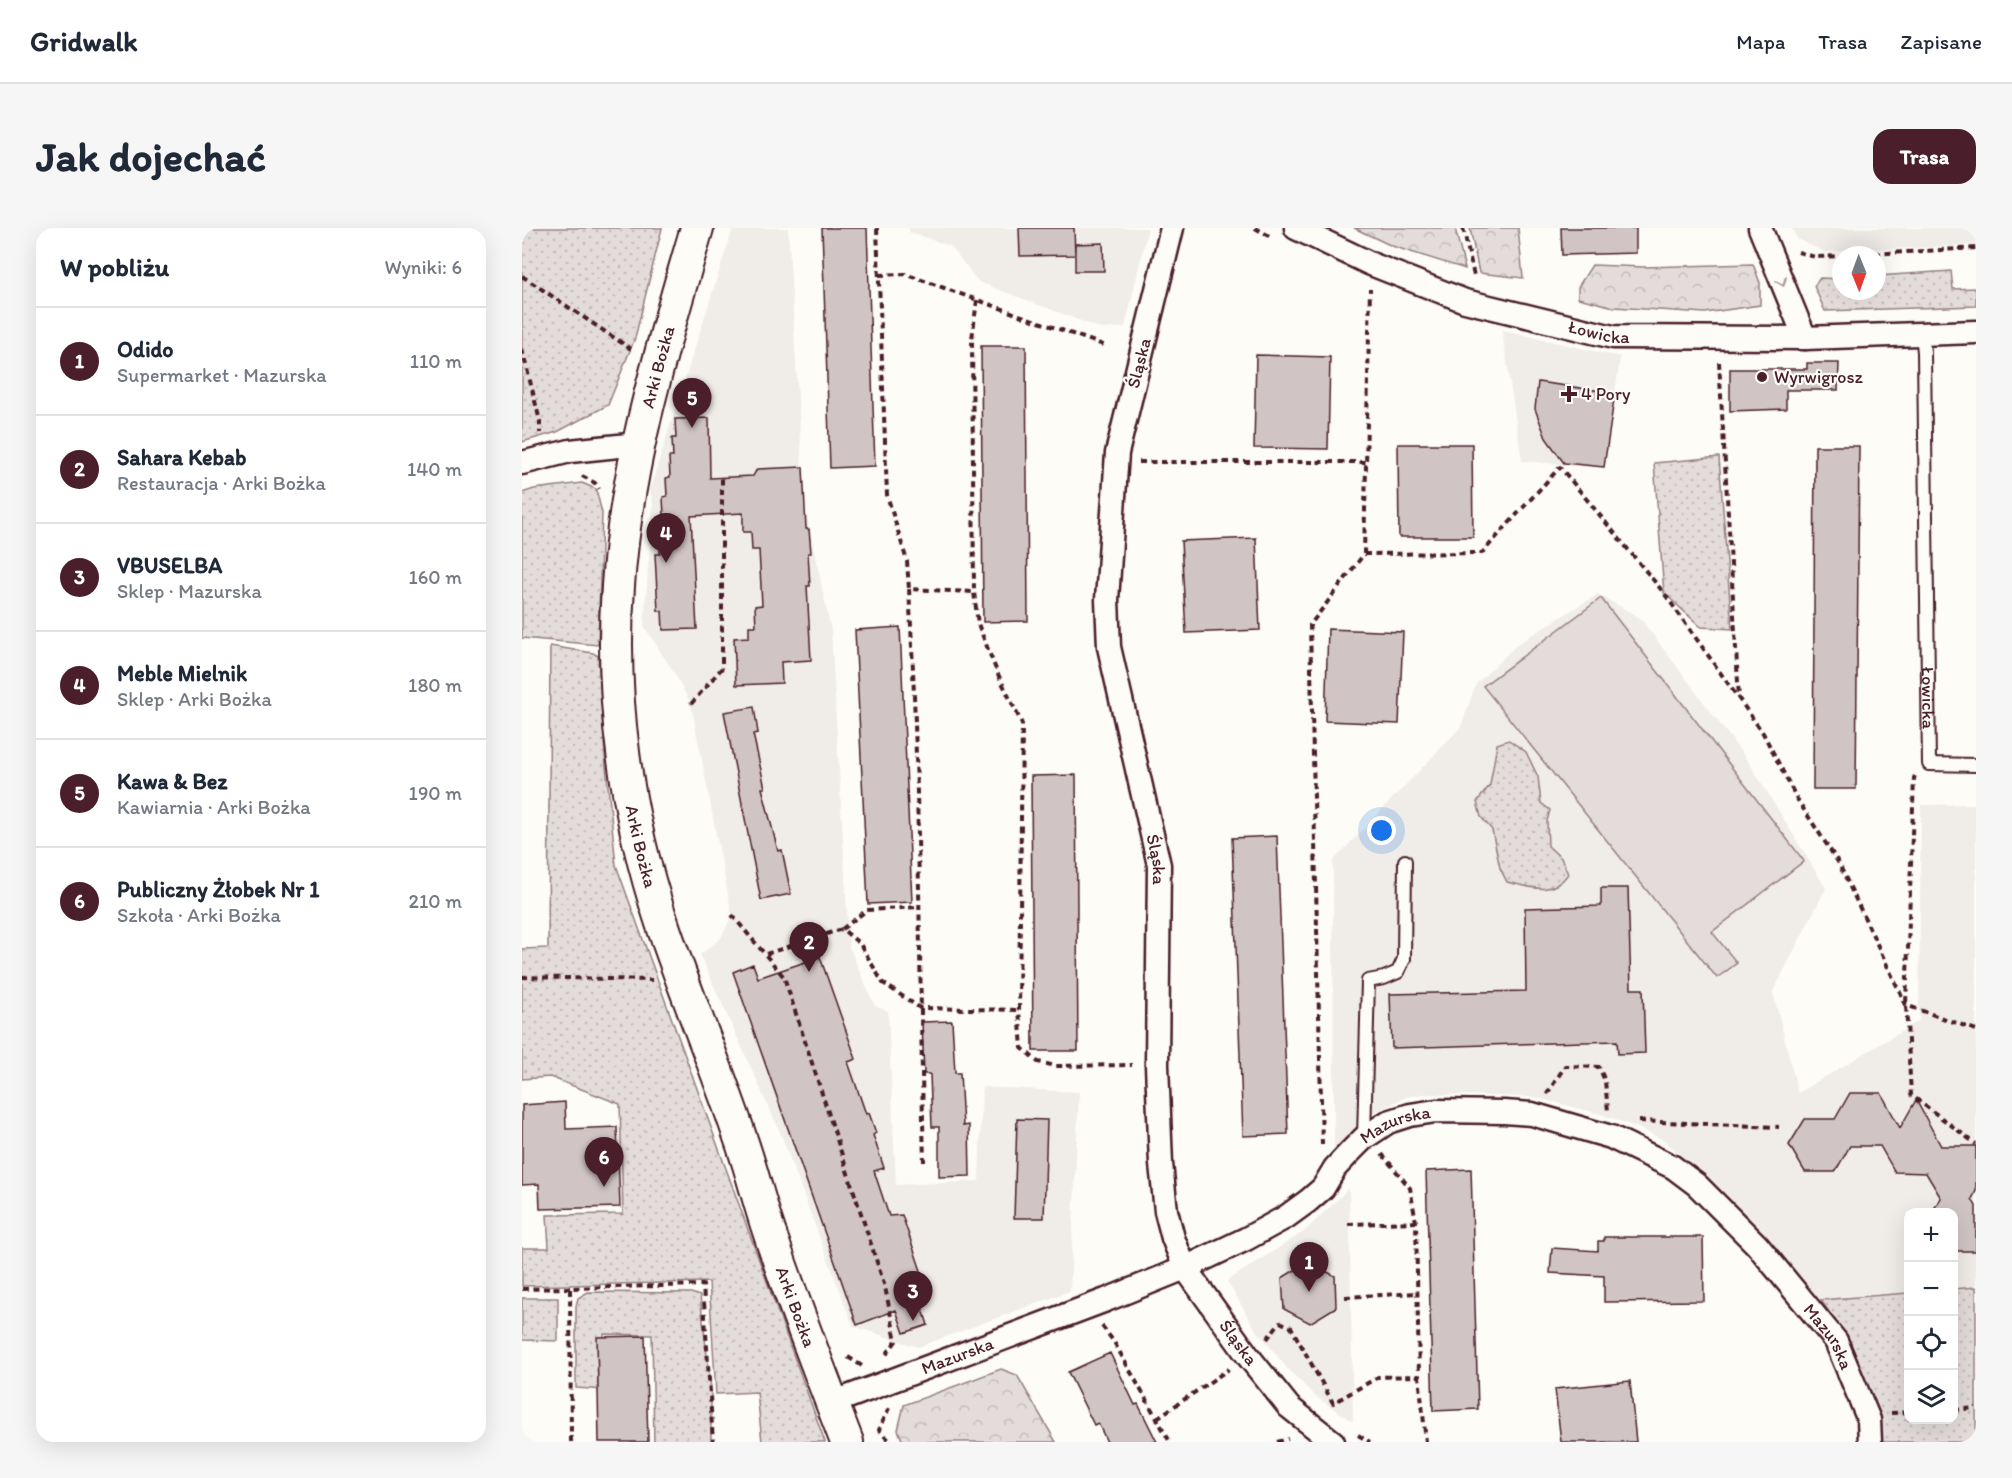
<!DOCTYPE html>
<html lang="pl">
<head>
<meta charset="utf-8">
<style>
  :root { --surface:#fff; --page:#f6f6f7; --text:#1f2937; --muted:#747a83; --line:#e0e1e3; --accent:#4a1f2b }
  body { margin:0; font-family:Itim,sans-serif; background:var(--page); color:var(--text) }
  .controls { position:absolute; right:18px; bottom:18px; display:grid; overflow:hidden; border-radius:12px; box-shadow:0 6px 24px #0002 }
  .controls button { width:54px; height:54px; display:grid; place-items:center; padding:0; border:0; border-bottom:2px solid var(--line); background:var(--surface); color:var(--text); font:30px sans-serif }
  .compass { position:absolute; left:1310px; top:18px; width:54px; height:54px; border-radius:50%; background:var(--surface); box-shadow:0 6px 24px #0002; rotate:179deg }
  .you { position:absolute; left:860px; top:603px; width:21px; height:21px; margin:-15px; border:4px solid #fff; border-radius:50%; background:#1a73e8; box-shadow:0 0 0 9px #1a73e833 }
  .badge { display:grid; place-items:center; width:39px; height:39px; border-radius:50%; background:var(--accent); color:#fff; font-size:20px; font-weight:700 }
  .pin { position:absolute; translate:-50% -50px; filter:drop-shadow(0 2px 3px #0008) }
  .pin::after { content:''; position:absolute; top:32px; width:21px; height:18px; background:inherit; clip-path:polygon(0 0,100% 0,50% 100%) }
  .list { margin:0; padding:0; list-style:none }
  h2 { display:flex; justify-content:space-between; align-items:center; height:78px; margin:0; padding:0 24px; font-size:26px }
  h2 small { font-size:20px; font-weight:400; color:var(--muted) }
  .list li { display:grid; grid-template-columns:39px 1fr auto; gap:18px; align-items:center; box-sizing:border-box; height:108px; padding:0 24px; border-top:2px solid var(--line) }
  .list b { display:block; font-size:22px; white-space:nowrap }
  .list p { margin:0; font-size:20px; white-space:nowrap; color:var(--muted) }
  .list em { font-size:20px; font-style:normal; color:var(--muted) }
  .icon { flex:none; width:33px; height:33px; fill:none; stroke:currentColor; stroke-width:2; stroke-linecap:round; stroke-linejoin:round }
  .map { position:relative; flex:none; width:1454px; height:1214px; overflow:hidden; border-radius:18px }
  header { display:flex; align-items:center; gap:36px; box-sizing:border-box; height:84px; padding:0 30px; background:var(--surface); border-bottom:2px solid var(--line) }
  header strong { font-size:28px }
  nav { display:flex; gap:33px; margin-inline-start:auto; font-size:21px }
  .intro { display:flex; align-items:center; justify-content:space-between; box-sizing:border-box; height:144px; padding:0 36px }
  h1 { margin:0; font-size:42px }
  .button { padding:15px 27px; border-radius:18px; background:var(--accent); color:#fff; font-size:21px; font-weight:700 }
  main { display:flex; gap:36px; padding:0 36px }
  aside { flex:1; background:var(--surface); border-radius:18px; box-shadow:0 6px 24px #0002 }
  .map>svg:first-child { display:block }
  .built { fill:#f0ece8 }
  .grass { fill:url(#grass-dots); stroke:#967e82; stroke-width:1.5 }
  .forest { fill:url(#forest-crowns); stroke:#967e82; stroke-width:1.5 }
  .garden { fill:#e3dcda; stroke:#967e82; stroke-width:1.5 }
  .building { fill:#d0c5c4; stroke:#4a1f2b; stroke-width:1.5 }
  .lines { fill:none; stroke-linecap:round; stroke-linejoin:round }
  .lane-casing { stroke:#4a1f2b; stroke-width:16 }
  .street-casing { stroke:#4a1f2b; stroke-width:27 }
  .secondary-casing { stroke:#4a1f2b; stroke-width:36 }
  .path { stroke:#4a1f2b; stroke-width:4; stroke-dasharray:6 4.5; stroke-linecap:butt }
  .lane { stroke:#fdfcf7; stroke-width:12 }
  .street { stroke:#fdfcf7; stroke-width:22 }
  .secondary { stroke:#fdfcf7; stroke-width:32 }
  .oneway { stroke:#ac999b }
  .poi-dot { fill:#4a1f2b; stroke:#fdfcf7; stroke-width:2 }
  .labels { text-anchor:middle; stroke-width:4.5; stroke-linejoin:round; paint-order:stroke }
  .street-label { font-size:18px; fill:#4a1f2b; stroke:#fdfcf7 }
  .poi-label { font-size:18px; fill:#4a1f2b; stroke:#fdfcf7; text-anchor:start }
</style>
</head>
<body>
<header>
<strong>Gridwalk</strong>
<nav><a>Mapa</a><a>Trasa</a><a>Zapisane</a></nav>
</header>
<div class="intro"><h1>Jak dojechać</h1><a class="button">Trasa</a></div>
<main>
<aside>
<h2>W pobliżu<small>Wyniki: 6</small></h2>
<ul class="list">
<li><span class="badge">1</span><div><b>Odido</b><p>Supermarket · Mazurska</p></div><em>110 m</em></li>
<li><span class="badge">2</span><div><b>Sahara Kebab</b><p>Restauracja · Arki Bożka</p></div><em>140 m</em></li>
<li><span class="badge">3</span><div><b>VBUSELBA</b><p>Sklep · Mazurska</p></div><em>160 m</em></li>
<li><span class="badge">4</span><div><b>Meble Mielnik</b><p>Sklep · Arki Bożka</p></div><em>180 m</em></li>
<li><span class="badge">5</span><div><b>Kawa &amp; Bez</b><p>Kawiarnia · Arki Bożka</p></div><em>190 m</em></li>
<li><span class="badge">6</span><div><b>Publiczny Żłobek Nr 1</b><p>Szkoła · Arki Bożka</p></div><em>210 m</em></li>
</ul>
</aside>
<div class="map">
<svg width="1454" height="1214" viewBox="0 0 1454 1214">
  <defs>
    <pattern id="grass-dots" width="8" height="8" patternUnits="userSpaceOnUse" patternTransform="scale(1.5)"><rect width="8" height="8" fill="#e3dcda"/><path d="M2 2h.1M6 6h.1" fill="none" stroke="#c4bcbb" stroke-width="1.8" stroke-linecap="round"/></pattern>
    <pattern id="forest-crowns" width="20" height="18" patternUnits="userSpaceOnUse" patternTransform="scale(1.5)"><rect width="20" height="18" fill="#e3dcda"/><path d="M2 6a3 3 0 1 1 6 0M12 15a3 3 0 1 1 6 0" fill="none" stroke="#c4bcbb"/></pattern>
  </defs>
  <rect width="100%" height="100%" fill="#fdfcf7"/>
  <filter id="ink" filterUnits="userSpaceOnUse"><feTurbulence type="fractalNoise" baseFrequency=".0167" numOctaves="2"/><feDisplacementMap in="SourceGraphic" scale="12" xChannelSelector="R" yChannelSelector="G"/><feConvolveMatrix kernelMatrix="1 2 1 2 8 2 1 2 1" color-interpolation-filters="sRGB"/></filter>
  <g filter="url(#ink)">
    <path class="built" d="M211 0H266L282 275 309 402 327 719 353 778 366 783 374 957 457 953 460 859 557 864 548 1063 396 1119 331 1098 258 904 178 727 199 710 210 687 169 476 153 446 122 398 131 274 128 261Z
      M387 0H626L603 99 580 101 457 54 428 18 387 4Z
      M1270 0H1454V17L1303 24 1275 11Z
      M980 102 1098 129 1083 240 1000 233Z
      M1076 366 1118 390 1226 533 1304 660 1251 764 1276 865 1397 793 1399 577 1454 576V1059L1432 1061V984H1386V1065L1299 1072 1217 982 1142 912 1114 899 1079 886 1012 869 901 866 884 869 853 884 812 924 811 633 939 499 954 456 997 415Z
      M827 960 831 1194 793 1168 765 1140 733 1100 705 1053 783 1003Z"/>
    <path class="grass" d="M0 0H140L113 110 86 177 35 204 0 214Z
      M1429 43 1431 61 1454 60V78L1303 83 1292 58 1298 50 1319 51V63H1355V48Z
      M1197 229 1210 401 1179 399 1142 365 1132 235Z
      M60 255 74 261 80 285 76 417 0 410V265L12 261Z
      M28 418 71 425 76 428 83 528 94 637 303 1214H240L235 1164 194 1166 187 1054 0 1058V1020H27L25 987 101 986 98 876 28 849 0 851V721L26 720Z
      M987 512 1004 524 1016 549 1019 575 1028 582 1025 593 1026 618 1039 630 1046 646C1030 669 1008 659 985 654L978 640 970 602 959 589 955 574 968 557 975 516Z
      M1454 1059V1214H1360L1353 1178 1328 1115 1299 1072 1386 1065V1192H1432V1061Z
      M66 1064 169 1065 178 1068 189 1161V1214H132L130 1107 82 1106 83 1162 54 1160V1078L56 1070Z
      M0 1070H36V1113L0 1112Z"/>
    <path class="forest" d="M832 0H933L943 41 870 18Z
      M948 0H996L1001 50 957 45Z
      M1231 36 1238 55V77L1183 85 1092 79 1056 70V59L1070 37 1122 39Z
      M479 1141 495 1147 534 1214H381L376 1202 382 1177Z"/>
    <path class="garden" d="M1079 370 1282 633 1190 704 1215 735 1195 750 961 458Z"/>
    <path class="building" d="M300 0H345L353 238 308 240Z
      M497 0H552L553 27 498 28Z
      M1039 0H1114V25L1040 27Z
      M581 15 582 43H553V16Z
      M459 118H504L506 393 461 394Z
      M734 127 808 129 806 221 732 220Z
      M1285 135H1317L1316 162H1264V181L1208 183V141H1285Z
      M1016 154 1093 165 1082 239 1042 235 1024 210 1013 181Z
      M187 190 188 250 231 248 235 241 281 239 284 301H287L289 325H286L288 358H285L289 432 259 434 260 455 214 457 212 410 227 409V398H234L233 378 240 377 237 322H230L229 304H221V285L169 288 175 401 141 402 140 383H136L133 326H138V289L142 288 141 269 145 268 144 250 148 249 147 229H151L150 210H154L153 191Z
      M876 216H950L951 309H877Z
      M1293 218H1337L1334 561H1291Z
      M734 310 738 402 664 405 659 313Z
      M378 399 390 674 346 676 333 402Z
      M806 401 881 404 877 496 803 493Z
      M232 479 236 505 231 506 243 560H240L256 623 260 622 269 666 239 672 202 484Z
      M554 547 556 823H511L509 548Z
      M755 608 766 906 721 908 710 610Z
      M1079 660H1106L1109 761H1121L1123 825 1096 826 1095 813 870 820 868 766 1004 763 1003 680 1079 678Z
      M298 729 334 831 326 834 344 886 347 885 354 905 351 907 362 940 352 943 367 988 380 987 408 1069 398 1072 406 1097 382 1105 374 1082 335 1097 211 744 231 736 236 750Z
      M430 793 433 845H438L441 898 447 897 448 948 417 949V899H410L408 846H402L400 794Z
      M1328 865H1359L1378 900 1394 872 1419 918H1454V963L1450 971 1454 978V1023H1431V984H1410L1419 970 1404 945 1373 944 1358 918H1328L1313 944H1283L1267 917 1283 891H1313Z
      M43 874 44 901 95 899 98 979 18 981 17 956 0 957V877Z
      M495 891 525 892 522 990H492Z
      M949 941 956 1181 911 1183 904 943Z
      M1082 1009H1181L1182 1073 1082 1074V1048L1028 1045 1030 1020 1076 1023V1013H1082Z
      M786 1034 813 1048 814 1079 788 1095 762 1081 760 1050Z
      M123 1108 126 1214H77L75 1109Z
      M588 1125 613 1177 616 1176 635 1214H585L576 1195 572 1197 546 1144Z
      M1108 1153 1114 1214H1039L1033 1161Z"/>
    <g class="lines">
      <g class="lane-casing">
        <g id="lane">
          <path id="s1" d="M1400 106 1402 124 1407 536 1454 537"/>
          <path d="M842 910 846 753 862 750 876 744 882 731 883 633"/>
        </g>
      </g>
      <g class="street-casing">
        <g id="street">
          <path id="s2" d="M650 0 595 225 585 372 587 419 637 637 635 837 639 936 644 983 651 1010 663 1040 726 1128 767 1179 811 1214"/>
          <path id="s3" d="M774 0 849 36 943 73 1091 109 1283 110 1454 104"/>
          <path d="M1238 0 1283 110"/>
          <path d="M0 235 48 223 116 216"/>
          <path id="s4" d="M310 1175 584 1072 663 1040 724 1011 764 989 786 973 801 960 813 940 829 923 842 910 866 894 888 887 914 883 982 884 1010 886 1089 909 1151 939 1175 957 1235 1017 1314 1113 1347 1192 1348 1214"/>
        </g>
      </g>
      <g class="secondary-casing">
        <g id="secondary">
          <path id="s5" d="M175 0C141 117 104 235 96 358 88 471 104 587 140 695 164 767 194 837 218 909 228 937 235 966 244 994 268 1068 297 1141 325 1214"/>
        </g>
      </g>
      <path class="path" d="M355 0 365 267 385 333 387 361
        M733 0 751 10
        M941 0 952 48
        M1276 24 1293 29 1319 28
        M1332 27 1454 20
        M357 47 383 46 584 118
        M0 48 109 121
        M455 72 450 111 452 364 456 396 475 444 500 496 497 782 500 820 516 834 534 838 610 837
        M0 121 18 193V205
        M1197 134 1217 471
        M617 234H845
        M60 248 73 255 77 261
        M842 326 960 325 1038 239 1142 365 1241 505 1275 571 1316 634 1384 777 1454 802
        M169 476 200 440V250
        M1393 548 1392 550 1384 777 1389 867 1454 916
        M210 687 262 749 363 1059 374 1113 364 1127
        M320 701 345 682 398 679
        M244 726 320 701 338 716 361 755 398 780 497 782
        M0 749 130 752
        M1025 866 1043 838 1077 839 1083 853 1086 883
        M1117 893 1257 899
        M800 917 788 397 842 326 848 61
        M860 926 888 960 894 994 897 1148 904 1214
        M402 934C397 743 398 552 387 361L452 364
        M826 996 894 994
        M0 1061 48 1060
        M823 1069 896 1065
        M580 1098 592 1114 648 1214
        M745 1111 758 1094 769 1099 811 1175 856 1149 897 1148
        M326 1129 340 1138
        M367 1180 357 1202 369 1214
        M1432 1182 1454 1180
        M1369 1185 1386 1184
        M635 1190 707 1141
        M836 1207 848 1214
        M49 1214 48 1060 181 1057 191 1214
        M755 1214 766 1211"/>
      <use href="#lane" class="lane"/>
      <use href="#street" class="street"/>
      <use href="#secondary" class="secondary"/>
    </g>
    <defs><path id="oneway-chevron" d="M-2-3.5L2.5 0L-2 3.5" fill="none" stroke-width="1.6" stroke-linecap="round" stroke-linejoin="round" transform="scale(1.5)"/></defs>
    <use class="oneway" href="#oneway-chevron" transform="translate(1260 54) rotate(68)"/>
  </g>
  <g class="poi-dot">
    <circle cx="1240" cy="149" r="6"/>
    <path d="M1044 157h6v6h6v6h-6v6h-6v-6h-6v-6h6z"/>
  </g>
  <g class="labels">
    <g class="street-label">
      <text dy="6" stroke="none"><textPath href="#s3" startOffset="322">Łowicka</textPath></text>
      <text transform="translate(617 135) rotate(-76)" y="6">Śląska</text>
      <text transform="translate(136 139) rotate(-75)" y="6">Arki Bożka</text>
      <text dy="6" stroke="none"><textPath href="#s1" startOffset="364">Łowicka</textPath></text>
      <text dy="6" stroke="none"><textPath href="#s5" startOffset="630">Arki Bożka</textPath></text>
      <text dy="6" stroke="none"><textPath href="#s2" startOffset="644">Śląska</textPath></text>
      <text dy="6" stroke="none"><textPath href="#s4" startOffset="638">Mazurska</textPath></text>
      <text dy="6" stroke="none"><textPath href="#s5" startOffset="1116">Arki Bożka</textPath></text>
      <text dy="6" stroke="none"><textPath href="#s4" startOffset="1160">Mazurska</textPath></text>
      <text dy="6" stroke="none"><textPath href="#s2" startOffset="1148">Śląska</textPath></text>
      <text dy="6" stroke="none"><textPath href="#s4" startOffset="134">Mazurska</textPath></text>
    </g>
    <g class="poi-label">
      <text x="1252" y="155">Wyrwigrosz</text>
      <text x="1059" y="172">4 Pory</text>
    </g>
  </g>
</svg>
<div class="controls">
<button>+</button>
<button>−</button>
<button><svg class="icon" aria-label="locate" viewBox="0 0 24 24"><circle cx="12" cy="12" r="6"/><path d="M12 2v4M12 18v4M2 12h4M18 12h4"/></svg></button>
<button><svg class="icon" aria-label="layers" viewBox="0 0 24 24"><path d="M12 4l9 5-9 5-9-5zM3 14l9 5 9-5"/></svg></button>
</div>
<svg class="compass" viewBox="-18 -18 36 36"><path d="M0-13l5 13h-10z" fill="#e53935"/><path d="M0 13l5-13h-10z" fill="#747a83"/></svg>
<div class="you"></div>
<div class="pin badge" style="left:787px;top:1064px">1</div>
<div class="pin badge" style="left:287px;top:744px">2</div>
<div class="pin badge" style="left:391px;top:1093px">3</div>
<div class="pin badge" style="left:144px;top:335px">4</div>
<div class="pin badge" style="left:170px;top:200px">5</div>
<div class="pin badge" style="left:82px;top:959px">6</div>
</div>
</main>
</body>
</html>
